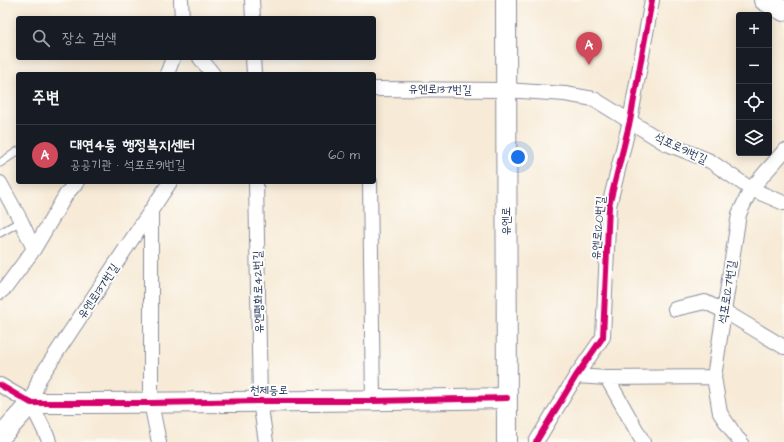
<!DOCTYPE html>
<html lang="ko">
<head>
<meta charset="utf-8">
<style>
  :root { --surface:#171b24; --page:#242831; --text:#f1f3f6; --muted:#9ea1a6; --line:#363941; --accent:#d1495b }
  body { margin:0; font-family:"Architects Daughter","Poor Story",sans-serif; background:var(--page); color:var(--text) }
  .controls { position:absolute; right:12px; top:12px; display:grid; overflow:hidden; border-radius:4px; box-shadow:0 2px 10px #0003 }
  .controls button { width:36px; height:36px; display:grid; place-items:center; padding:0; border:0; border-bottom:1px solid var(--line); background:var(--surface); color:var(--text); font:20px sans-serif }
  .you { position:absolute; left:518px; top:157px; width:14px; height:14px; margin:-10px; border:3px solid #fff; border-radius:50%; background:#1a73e8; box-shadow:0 0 0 6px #1a73e833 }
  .badge { display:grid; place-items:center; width:26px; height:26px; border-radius:50%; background:var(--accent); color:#fff; font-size:13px; font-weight:700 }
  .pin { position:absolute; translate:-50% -33px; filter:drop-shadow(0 1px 2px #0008) }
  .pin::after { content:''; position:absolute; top:21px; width:14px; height:12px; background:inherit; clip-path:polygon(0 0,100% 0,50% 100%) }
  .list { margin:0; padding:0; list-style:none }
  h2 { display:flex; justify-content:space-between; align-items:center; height:52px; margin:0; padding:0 16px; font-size:17px }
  h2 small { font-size:13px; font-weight:400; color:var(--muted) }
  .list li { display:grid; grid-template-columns:26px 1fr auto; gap:12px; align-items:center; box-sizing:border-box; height:60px; padding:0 16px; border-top:1px solid var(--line) }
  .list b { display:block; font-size:15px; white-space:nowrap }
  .list p { margin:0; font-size:13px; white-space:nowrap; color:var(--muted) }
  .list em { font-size:13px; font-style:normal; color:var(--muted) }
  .icon { flex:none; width:22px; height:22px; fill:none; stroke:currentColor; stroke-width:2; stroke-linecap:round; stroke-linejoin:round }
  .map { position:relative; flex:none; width:784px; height:442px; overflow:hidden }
  .search { position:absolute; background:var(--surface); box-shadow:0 2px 10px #0003; left:16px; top:16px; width:360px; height:44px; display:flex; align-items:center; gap:10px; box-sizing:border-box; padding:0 14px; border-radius:4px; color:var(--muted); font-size:15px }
  .panel { position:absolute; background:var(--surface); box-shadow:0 2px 10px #0003; left:16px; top:72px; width:360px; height:112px; border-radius:4px }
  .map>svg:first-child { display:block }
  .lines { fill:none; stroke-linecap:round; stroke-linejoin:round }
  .lane-casing { stroke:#898c9a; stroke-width:9 }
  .street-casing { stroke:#898c9a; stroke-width:16 }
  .secondary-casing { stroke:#898c9a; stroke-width:22 }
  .lane { stroke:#fff; stroke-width:7 }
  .street { stroke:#fff; stroke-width:14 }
  .secondary { stroke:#fff; stroke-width:20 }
  .cycleway-casing { stroke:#fdfcf7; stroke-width:8 }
  .cycleway { stroke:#d6006c; stroke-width:6 }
  .labels { text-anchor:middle; stroke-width:4; stroke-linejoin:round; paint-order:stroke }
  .street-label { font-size:12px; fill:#1b2f5e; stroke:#fdfcf7 }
</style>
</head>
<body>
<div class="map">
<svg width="784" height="442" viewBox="0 0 784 442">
  <rect width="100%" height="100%" fill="#fdfcf7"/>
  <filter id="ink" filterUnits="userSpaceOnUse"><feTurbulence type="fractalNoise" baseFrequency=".025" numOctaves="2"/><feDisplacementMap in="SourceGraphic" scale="8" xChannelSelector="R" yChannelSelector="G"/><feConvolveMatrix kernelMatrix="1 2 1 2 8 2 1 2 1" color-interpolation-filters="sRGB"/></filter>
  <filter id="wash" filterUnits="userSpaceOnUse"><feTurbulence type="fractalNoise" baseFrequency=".012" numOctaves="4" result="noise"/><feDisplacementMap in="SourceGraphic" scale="16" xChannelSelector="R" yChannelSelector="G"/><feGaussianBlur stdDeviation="0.9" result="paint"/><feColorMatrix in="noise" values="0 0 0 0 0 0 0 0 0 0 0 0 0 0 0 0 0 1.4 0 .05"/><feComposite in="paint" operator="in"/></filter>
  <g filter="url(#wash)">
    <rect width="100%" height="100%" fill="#f7ead6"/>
  </g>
  <g filter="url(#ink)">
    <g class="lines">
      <g class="lane-casing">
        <path id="lane" d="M0 163 18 151
          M0 233 21 221"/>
      </g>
      <g class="street-casing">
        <path id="street" d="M181 0 182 18
          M252 0 253 18
          M200 58 213 74
          M253 58 254 74
          M167 74 173 58
          M374 89 506 90 565 94 594 99 665 143 710 161 751 189 784 203
          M256 182 260 401 266 442
          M370 182 373 401
          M0 183 21 221 34 249
          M151 212V403L159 442
          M0 292 6 287 34 249 67 193 77 182
          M675 309 705 302 724 311 784 347
          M576 376 607 378 714 377
          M607 378 643 442
          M0 385 31 403
          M31 403 39 379 170 182
          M31 403 48 438 49 442
          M536 442 576 376 603 337 609 206 630 121 652 0
          M741 442 737 438 720 413 714 377 739 214 751 189 784 151"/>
      </g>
      <g class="secondary-casing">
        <path id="secondary" d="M506 0 507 442
          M764 0 784 11
          M0 437 31 403C190 403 348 401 507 398"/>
      </g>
      <use href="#lane" class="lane"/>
      <use href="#street" class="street"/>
      <use href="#secondary" class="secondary"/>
      <g class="cycleway-casing">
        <path id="cycleway" d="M0 385 31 403H151L260 401H373L507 398
          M536 442 576 376 603 337 609 206 630 121 652 0"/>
      </g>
      <use href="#cycleway" class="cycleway"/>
    </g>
  </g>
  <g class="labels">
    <g class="street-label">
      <text transform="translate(440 89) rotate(1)" y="4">유엔로137번길</text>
      <text transform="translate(681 148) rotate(25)" y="4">석포로91번길</text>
      <text transform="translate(506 221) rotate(-90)" y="4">유엔로</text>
      <text transform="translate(598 228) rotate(-85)" y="4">유엔로120번길</text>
      <text transform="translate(98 291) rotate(-56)" y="4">유엔로137번길</text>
      <text transform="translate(258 292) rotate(-91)" y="4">유엔평화로42번길</text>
      <text transform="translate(727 292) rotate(-81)" y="4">석포로127번길</text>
      <text x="269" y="394">천제등로</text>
    </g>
  </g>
</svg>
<div class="controls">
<button>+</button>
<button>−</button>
<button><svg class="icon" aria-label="locate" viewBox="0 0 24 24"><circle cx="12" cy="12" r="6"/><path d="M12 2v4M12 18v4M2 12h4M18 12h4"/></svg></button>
<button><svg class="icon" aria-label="layers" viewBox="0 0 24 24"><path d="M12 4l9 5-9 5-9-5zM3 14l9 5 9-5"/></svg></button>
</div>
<div class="you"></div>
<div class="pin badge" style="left:589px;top:65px">A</div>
<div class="search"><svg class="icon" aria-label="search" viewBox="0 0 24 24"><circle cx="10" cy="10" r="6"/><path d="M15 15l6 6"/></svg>장소 검색</div>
<section class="panel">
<h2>주변<small></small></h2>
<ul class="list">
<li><span class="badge">A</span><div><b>대연4동 행정복지센터</b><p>공공기관 · 석포로91번길</p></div><em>60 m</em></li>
</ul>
</section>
</div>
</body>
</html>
